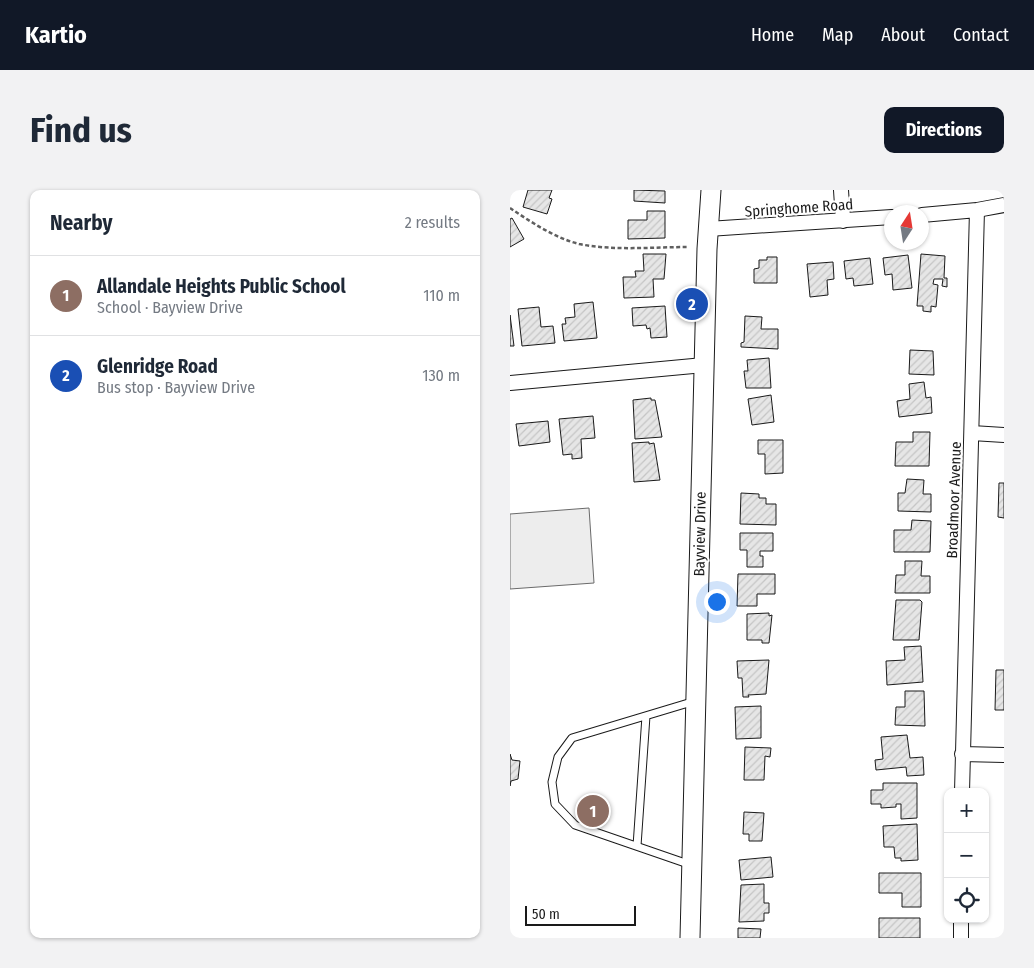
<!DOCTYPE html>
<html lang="en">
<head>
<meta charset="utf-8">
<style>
  :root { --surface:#fff; --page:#f2f2f3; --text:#1f2937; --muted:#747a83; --line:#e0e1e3; --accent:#111827 }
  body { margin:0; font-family:"Fira Sans Condensed",sans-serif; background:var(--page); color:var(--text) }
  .controls { position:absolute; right:15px; bottom:15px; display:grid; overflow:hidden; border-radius:10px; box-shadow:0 1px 4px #0004 }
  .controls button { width:45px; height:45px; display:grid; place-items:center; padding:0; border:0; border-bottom:1px solid var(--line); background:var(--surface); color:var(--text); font:25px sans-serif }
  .compass { position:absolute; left:374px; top:15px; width:45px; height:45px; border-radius:50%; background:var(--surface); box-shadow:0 1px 4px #0004; rotate:12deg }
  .scale { position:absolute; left:15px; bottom:12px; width:111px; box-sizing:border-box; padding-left:5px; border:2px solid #1a1a1a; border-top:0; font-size:14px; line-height:18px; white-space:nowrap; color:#1a1a1a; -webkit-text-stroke:4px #fff; paint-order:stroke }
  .you { position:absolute; left:206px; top:411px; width:18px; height:18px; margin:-12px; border:4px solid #fff; border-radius:50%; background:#1a73e8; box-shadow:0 0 0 8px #1a73e833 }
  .badge { display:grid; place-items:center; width:32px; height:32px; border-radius:50%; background:var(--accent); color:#fff; font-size:16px; font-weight:700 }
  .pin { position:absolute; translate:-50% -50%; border:2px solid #fff; box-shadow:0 1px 5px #0006 }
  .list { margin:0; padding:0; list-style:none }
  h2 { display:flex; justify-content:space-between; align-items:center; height:65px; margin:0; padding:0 20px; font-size:21px }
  h2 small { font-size:16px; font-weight:400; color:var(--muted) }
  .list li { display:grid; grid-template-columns:32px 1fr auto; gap:15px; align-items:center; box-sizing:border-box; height:80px; padding:0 20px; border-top:1px solid var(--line) }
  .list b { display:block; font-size:19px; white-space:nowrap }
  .list p { margin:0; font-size:16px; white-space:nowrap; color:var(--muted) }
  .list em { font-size:16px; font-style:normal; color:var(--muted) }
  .icon { flex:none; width:28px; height:28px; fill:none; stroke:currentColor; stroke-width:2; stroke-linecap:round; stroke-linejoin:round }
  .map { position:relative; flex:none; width:494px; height:748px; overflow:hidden; border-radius:10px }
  header { display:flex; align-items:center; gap:30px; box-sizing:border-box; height:70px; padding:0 25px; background:var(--accent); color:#fff }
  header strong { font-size:24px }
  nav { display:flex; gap:28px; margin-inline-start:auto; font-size:18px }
  .intro { display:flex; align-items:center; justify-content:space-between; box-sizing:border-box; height:120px; padding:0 30px }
  h1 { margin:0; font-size:35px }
  .button { padding:12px 22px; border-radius:10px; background:var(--accent); color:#fff; font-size:18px; font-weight:700 }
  main { display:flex; gap:30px; padding:0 30px }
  aside { flex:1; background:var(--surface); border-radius:10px; box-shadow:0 1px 4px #0004 }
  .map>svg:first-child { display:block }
  .built { fill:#ededed; stroke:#6a6a6a }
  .building { fill:url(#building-hatch); stroke:#1a1a1a }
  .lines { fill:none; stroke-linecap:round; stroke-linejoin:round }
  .lane-casing { stroke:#1a1a1a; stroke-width:9 }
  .street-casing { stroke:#1a1a1a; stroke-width:16 }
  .secondary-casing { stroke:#1a1a1a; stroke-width:21 }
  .path { stroke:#5f5f5f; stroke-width:2.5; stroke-dasharray:4 2.5; stroke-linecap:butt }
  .lane { stroke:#fff; stroke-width:7 }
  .street { stroke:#fff; stroke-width:14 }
  .secondary { stroke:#fff; stroke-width:19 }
  .labels { text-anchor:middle; stroke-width:4; stroke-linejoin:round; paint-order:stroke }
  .street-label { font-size:15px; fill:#1a1a1a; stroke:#fff }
</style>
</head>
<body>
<header>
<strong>Kartio</strong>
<nav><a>Home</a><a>Map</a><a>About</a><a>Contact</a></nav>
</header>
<div class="intro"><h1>Find us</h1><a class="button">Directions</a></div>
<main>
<aside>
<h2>Nearby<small>2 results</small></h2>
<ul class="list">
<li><span class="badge" style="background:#8d6e63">1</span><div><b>Allandale Heights Public School</b><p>School · Bayview Drive</p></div><em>110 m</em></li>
<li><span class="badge" style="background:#1a4fb4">2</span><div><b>Glenridge Road</b><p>Bus stop · Bayview Drive</p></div><em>130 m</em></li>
</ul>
</aside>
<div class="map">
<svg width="494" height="748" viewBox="0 0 494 748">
  <defs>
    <pattern id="building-hatch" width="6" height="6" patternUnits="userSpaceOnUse" patternTransform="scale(1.25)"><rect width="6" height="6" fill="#e6e6e6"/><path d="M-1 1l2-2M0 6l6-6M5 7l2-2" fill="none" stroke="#c5c5c5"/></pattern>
  </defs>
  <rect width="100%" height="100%" fill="#fff"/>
  <path class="built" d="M79 318 84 393 0 399V324Z"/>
  <path class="building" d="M18 0H42L39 8 42 9 37 24 13 17Z
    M124 0 155 1V13L124 11Z
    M137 21H155V48L118 49V30H137Z
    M2 28 14 49 0 57V29Z
    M133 64H156L154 89H143L144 107 114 108 113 87H126L125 81H134Z
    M411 64 435 66 434 88H437V97L432 96 433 89H424L423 94 428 95 426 117 421 116V122L413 121V116H407Z
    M398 65 402 98 383 100 382 84 375 85 373 68Z
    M257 67H267V93H244V79L249 78V70H257Z
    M360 68 363 94 344 96 343 88 336 89 334 71Z
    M323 72 324 89 317 90 318 105 300 107 297 74Z
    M83 112 87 148 54 151 52 134H56L55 128 65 127 64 114Z
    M155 116 157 147 141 148 140 138 137 139 136 135 123 136 122 118Z
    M29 117 31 137 43 136 45 153 12 156 8 119Z
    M0 125 4 156H0Z
    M235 126 252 127 251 139H268V159L231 157V153L234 152Z
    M400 160 423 161 424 185 399 184Z
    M259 168 261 198H236L234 181H238L237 170Z
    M414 192 416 208 421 207 422 223 389 227 387 211 400 209 399 194Z
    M261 205 264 232 242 235 238 209Z
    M141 208V210H145L152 247 125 249 123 210Z
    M83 226 85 248 71 249 72 268 62 269V264L53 265 49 229Z
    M38 231 40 252 9 256 6 234Z
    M403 242H420L419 276H385L386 252H403Z
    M248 250H273V283L255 284V264H248Z
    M139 252V254L144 253 150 290 124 292 122 253Z
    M397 289 414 290 413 304H421V322L388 321V303H395Z
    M489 293H494V328L488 327Z
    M231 303 249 304V308H256V314H266V335L230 334Z
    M402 330 421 331 420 362H384V340H401Z
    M230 343H263V361H250V366H253V377H237V360H230Z
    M395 371H412L411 386H420V403H385L386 385H395Z
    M228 384H265V404H247V416H227Z
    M386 410H410L412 412 409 450H383Z
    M259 423V426L262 425 259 453H252V450H237V424Z
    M411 456 413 492 377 495 376 471 395 470 394 457Z
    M259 470 256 504 238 505 239 507H233L232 488H228L227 471Z
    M486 480H494V520H485Z
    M395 501H414L415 536 385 535 386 517H395Z
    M251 516V548L226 549 225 517Z
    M397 545 400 568 413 567 414 585 397 586 396 577 366 580 365 570 373 569 371 547Z
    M235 557 261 558 260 567 255 566 254 590H234Z
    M0 564 2 570 10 571 8 589 1 591 0 596Z
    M373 593H407V628L391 629V614H386V617L371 618V614H361V600H373Z
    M234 622 254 623 252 651H239V644H233Z
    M407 634 408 670 391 671V668H385L384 657H374L373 636Z
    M261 667 263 687 231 690 229 670Z
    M369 683H411V717H392V703H369Z
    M254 694V713H259V723H254V731L229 732 231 695Z
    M369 728H410V748H369Z
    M228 738 251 739 250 748H228Z"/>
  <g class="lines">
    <g class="lane-casing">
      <path id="lane" d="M127 656 136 526
        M181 675 65 635 45 614 42 592 48 567 62 548 185 511"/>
    </g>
    <g class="street-casing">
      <path id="street" d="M331 0 333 31
        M412 25 467 20 494 15
        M198 39 382 27
        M0 193 194 175
        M462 243 494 245
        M452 564 494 565
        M452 602 467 20
        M451 748V729"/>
    </g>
    <g class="secondary-casing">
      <path id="secondary" d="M180 748 197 59 201 0"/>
    </g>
    <path class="path" d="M0 18C21 32 45 48 69 54 104 61 143 57 178 57"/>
    <use href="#lane" class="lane"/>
    <use href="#street" class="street"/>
    <use href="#secondary" class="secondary"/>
  </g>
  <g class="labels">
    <g class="street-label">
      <text transform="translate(289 18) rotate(-4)" y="5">Springhome Road</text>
      <text transform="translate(444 310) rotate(-88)" y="5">Broadmoor Avenue</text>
      <text transform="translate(190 344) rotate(-89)" y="5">Bayview Drive</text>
    </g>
  </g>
</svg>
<div class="controls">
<button>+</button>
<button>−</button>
<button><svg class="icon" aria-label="locate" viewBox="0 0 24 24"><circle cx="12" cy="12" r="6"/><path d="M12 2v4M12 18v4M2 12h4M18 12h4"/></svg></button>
</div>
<svg class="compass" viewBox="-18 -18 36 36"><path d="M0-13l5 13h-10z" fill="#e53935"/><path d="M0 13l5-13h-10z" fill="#747a83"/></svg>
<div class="scale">50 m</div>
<div class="you"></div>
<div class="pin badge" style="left:83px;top:621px;background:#8d6e63">1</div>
<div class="pin badge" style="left:182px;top:114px;background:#1a4fb4">2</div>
</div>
</main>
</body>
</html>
